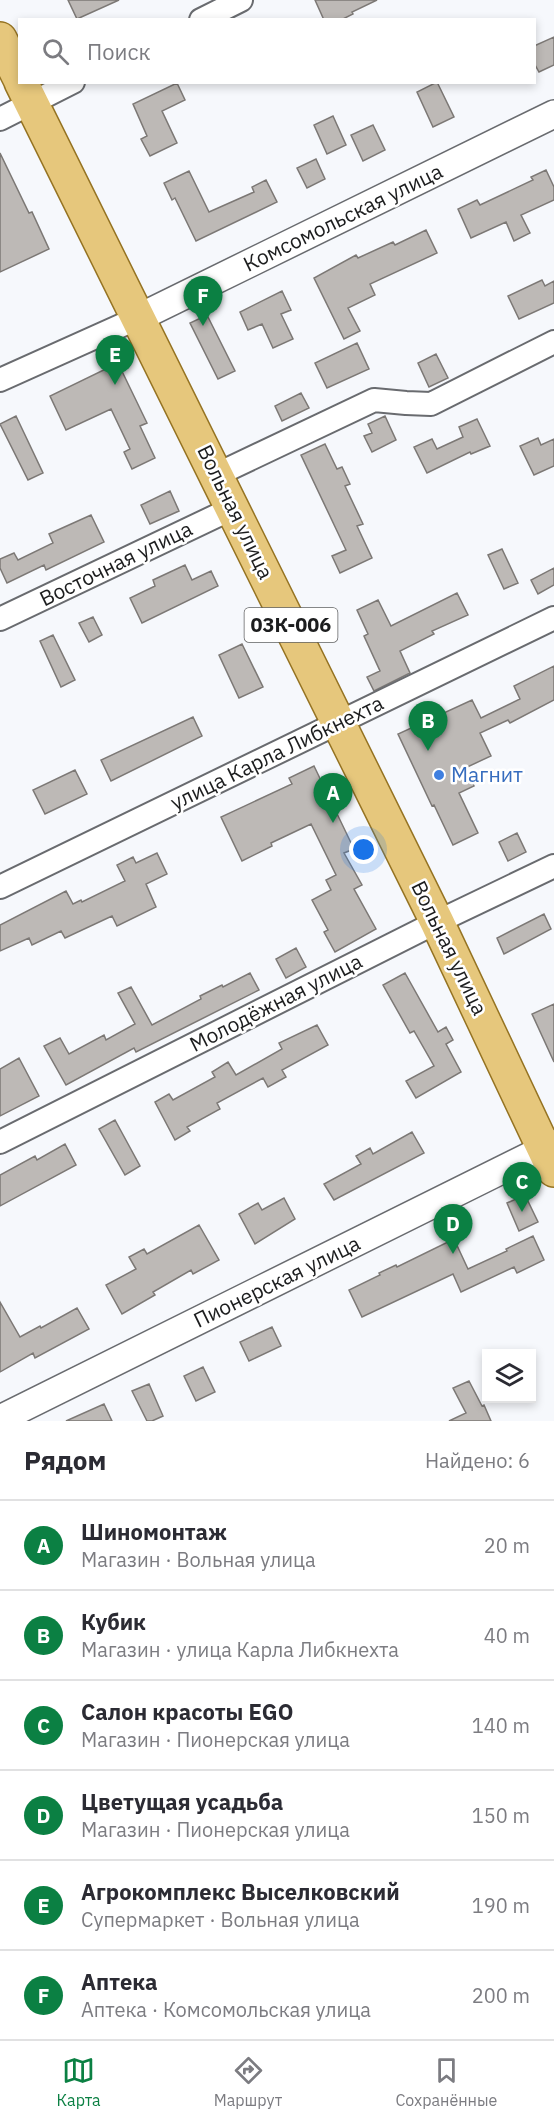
<!DOCTYPE html>
<html lang="ru">
<head>
<meta charset="utf-8">
<style>
  :root { --surface:#fff; --page:#f7f7f7; --text:#2b2b33; --muted:#7c7c81; --line:#e1e1e2; --accent:#0b8043 }
  body { margin:0; font-family:"IBM Plex Sans",sans-serif; background:var(--page); color:var(--text) }
  .controls { position:absolute; right:18px; bottom:18px; display:grid; overflow:hidden; border-radius:0px; box-shadow:0 3px 9px #0003 }
  .controls button { width:54px; height:54px; display:grid; place-items:center; padding:0; border:0; border-bottom:2px solid var(--line); background:var(--surface); color:var(--text); font:30px sans-serif }
  .you { position:absolute; left:364px; top:850px; width:21px; height:21px; margin:-15px; border:4px solid #fff; border-radius:50%; background:#1a73e8; box-shadow:0 0 0 9px #1a73e833 }
  .badge { display:grid; place-items:center; width:39px; height:39px; border-radius:50%; background:var(--accent); color:#fff; font-size:20px; font-weight:700 }
  .pin { position:absolute; translate:-50% -50px; filter:drop-shadow(0 2px 3px #0008) }
  .pin::after { content:''; position:absolute; top:32px; width:21px; height:18px; background:inherit; clip-path:polygon(0 0,100% 0,50% 100%) }
  .list { margin:0; padding:0; list-style:none }
  h2 { display:flex; justify-content:space-between; align-items:center; height:78px; margin:0; padding:0 24px; font-size:26px }
  h2 small { font-size:20px; font-weight:400; color:var(--muted) }
  .list li { display:grid; grid-template-columns:39px 1fr auto; gap:18px; align-items:center; box-sizing:border-box; height:90px; padding:0 24px; border-top:2px solid var(--line) }
  .list b { display:block; font-size:22px; white-space:nowrap }
  .list p { margin:0; font-size:20px; white-space:nowrap; color:var(--muted) }
  .list em { font-size:20px; font-style:normal; color:var(--muted) }
  .icon { flex:none; width:33px; height:33px; fill:none; stroke:currentColor; stroke-width:2; stroke-linecap:round; stroke-linejoin:round }
  .map { position:relative; flex:none; width:554px; height:1421px; overflow:hidden }
  .search { position:absolute; background:var(--surface); box-shadow:0 3px 9px #0003; left:18px; right:18px; top:18px; height:66px; display:flex; align-items:center; gap:15px; box-sizing:border-box; padding:0 21px; border-radius:0px; color:var(--muted); font-size:22px }
  .sheet { height:618px; background:var(--surface) }
  nav { display:flex; justify-content:space-around; align-items:center; box-sizing:border-box; height:84px; border-top:2px solid var(--line); background:var(--surface); font-size:16px; color:var(--muted) }
  nav a { display:grid; justify-items:center; gap:3px }
  nav .on { color:var(--accent) }
  .map>svg:first-child { display:block }
  .building { fill:#bdb9b6; stroke:#7c7875; stroke-width:1.5 }
  .lines { fill:none; stroke-linecap:round; stroke-linejoin:round }
  .minor-casing { stroke:#696b6f; stroke-width:26 }
  .tertiary-casing { stroke:#696b6f; stroke-width:30 }
  .primary-casing { stroke:#957322; stroke-width:36 }
  .minor { stroke:#fff; stroke-width:22 }
  .tertiary { stroke:#fff; stroke-width:27 }
  .primary { stroke:#e6c77c; stroke-width:33 }
  .shop-dot { fill:#3f7fe0; stroke:#fff; stroke-width:2 }
  .labels { text-anchor:middle; stroke-width:5; stroke-linejoin:round; paint-order:stroke }
  .shield { fill:#fff; stroke:#606162; stroke-width:1.5 }
  .shield-label { font-size:20px; font-weight:bold; fill:#1c1d1e }
  .street-label { font-size:21px; fill:#1c1d1e; stroke:#fff }
  .shop-label { font-size:21px; fill:#366cbe; stroke:#fff; text-anchor:start }
</style>
</head>
<body>
<div class="map">
<svg width="554" height="1421" viewBox="0 0 554 1421">
  <rect width="100%" height="100%" fill="#f6f8fc"/>
  <path class="building" d="M68 0H119L77 19Z
    M315 0H377L352 12 353 14 341 20H324Z
    M554 37V65L539 72 534 63V46Z
    M437 82 454 117 433 127 417 92Z
    M177 83 185 100 162 111 177 143 150 156 141 139 147 136 133 104Z
    M333 116 346 145 327 154 314 125Z
    M373 125 385 150 363 161 351 135Z
    M0 153 29 213 32 212 49 249 0 272Z
    M316 159 325 179 307 188 297 168Z
    M546 170 554 187V200L521 215 530 233 514 241 506 222 471 238 458 209 477 200 480 205 533 180 531 177Z
    M189 171 209 212 254 192 252 187 266 180 277 202 196 241 175 198 172 200 164 183Z
    M426 230 437 253 370 284 375 295 348 308 360 331 344 339 314 278 356 255 358 258 393 242 395 245Z
    M542 280 545 286 554 281V303L519 319 508 296Z
    M282 291 291 310 281 314 293 339 273 348 262 324 248 330 240 312Z
    M207 315 235 371 218 379 190 323Z
    M357 343 369 369 327 388 315 363Z
    M436 354 448 378 429 387 418 363Z
    M118 363 147 423 140 426 155 458 132 469 124 452 130 449 111 409 66 430 50 396Z
    M301 393 309 408 282 421 275 406Z
    M16 416 43 473 28 480 0 424Z
    M385 416 396 440 372 452 364 436 372 433 368 424Z
    M477 419 490 446 471 454 470 452 427 473 414 447 432 439 437 449 463 437 459 427Z
    M538 438 541 445 554 439V466L534 475 520 446Z
    M325 444 337 469 342 467 350 484 345 486 363 524 357 526 372 558 340 573 332 556 346 550 301 455Z
    M170 491 179 511 150 524 141 505Z
    M91 515 104 542 46 570 44 565 7 583 0 568V559L14 553 18 560 53 543 49 534Z
    M502 549 518 583 504 589 488 555Z
    M185 565 192 580 211 571 218 586 142 623 130 598 155 586 153 580Z
    M554 568V585L538 594 531 580Z
    M457 593 468 615 432 631 434 634 400 651 410 673 374 691 367 677 380 671 364 636 368 634 357 610 378 600 391 626Z
    M93 617 102 635 89 642 79 623Z
    M53 635 75 680 61 687 40 641Z
    M242 644 263 687 239 698 219 655Z
    M554 666V700L510 723 508 720 480 733 491 756 465 768 474 786 459 793 478 833 453 845 434 805 432 806 398 734 472 700 481 718 520 699 514 686Z
    M193 717 202 736 111 781 101 760Z
    M314 766 354 849 344 853 362 885 354 889 376 929 335 952 324 932 328 930 312 900 331 890 326 880 336 875 311 824 271 843 272 846 242 861 221 817 292 784 289 778Z
    M75 770 87 794 45 814 33 790Z
    M517 833 526 852 508 861 499 842Z
    M157 853 167 874 146 884 156 907 117 926 112 916 65 938 61 931 32 945 29 938 0 951V925L66 891 73 904 81 900 82 902 125 881 117 865 133 857 136 863Z
    M544 914 551 929 504 954 497 938Z
    M296 948 306 967 286 978 276 959Z
    M250 973 259 990 136 1052 134 1048 66 1085 44 1046 60 1038 69 1054 104 1035 106 1040 135 1024 118 993 131 987 152 1025 201 999 200 996 222 985 223 987Z
    M405 973 438 1032 446 1027 453 1040 446 1044 461 1072 416 1098 406 1081 434 1066 414 1031 410 1033 383 985Z
    M554 1004V1062L532 1014Z
    M317 1025 328 1045 282 1070 286 1077 268 1087 263 1078 217 1103 220 1109 187 1127 190 1131 175 1140 155 1102 169 1094 173 1100 215 1077 212 1072 228 1062 236 1075 282 1049 279 1043Z
    M19 1058 39 1096 0 1116V1069Z
    M115 1120 140 1166 125 1175 99 1129Z
    M412 1132 424 1153 334 1200 324 1184 361 1164 356 1156 370 1148 373 1154Z
    M65 1144 76 1165 0 1206V1175L35 1156 37 1160Z
    M525 1195 538 1222 519 1231 507 1203Z
    M284 1198 295 1219 255 1244 239 1214 258 1203 262 1210Z
    M199 1225 219 1260 193 1274 191 1270 153 1292 155 1295 122 1314 106 1285 136 1269 129 1257 144 1249 147 1254Z
    M533 1236 544 1260 517 1273 514 1267 461 1292 453 1274 362 1317 349 1290 380 1275 379 1273 396 1265 397 1267 454 1239 468 1269 507 1251 506 1249Z
    M0 1302 20 1337 40 1326 41 1328 77 1308 89 1329 35 1358 33 1353 0 1372Z
    M272 1327 281 1346 249 1361 240 1342Z
    M203 1367 215 1392 196 1401 184 1376Z
    M469 1381 482 1406 484 1405 491 1421H449L466 1413 453 1388Z
    M149 1384 163 1416 152 1421H147L132 1391Z
    M104 1404 112 1421H66Z"/>
  <g class="lines">
    <g class="minor-casing">
      <path id="minor" d="M201 20 241 0
        M0 119 73 82
        M0 380 138 318
        M216 475 374 400 406 403 431 404 554 342
        M0 619 233 508
        M0 887 554 618
        M0 1142 437 922 554 866"/>
    </g>
    <g class="tertiary-casing">
      <path id="tertiary" d="M138 318 554 114
        M0 1419 554 1144"/>
    </g>
    <g class="primary-casing">
      <path id="primary" d="M0 39 20 79
        M21 82 437 922 554 1170"/>
    </g>
    <use href="#minor" class="minor"/>
    <use href="#tertiary" class="tertiary"/>
    <use href="#primary" class="primary"/>
  </g>
  <circle class="shop-dot" cx="439" cy="775" r="6"/>
  <g class="labels">
    <rect class="shield" x="244.5" y="608" width="93" height="34" rx="4.5"/>
    <g class="shield-label">
      <text x="291" y="632">03К-006</text>
    </g>
    <g class="street-label">
      <text transform="translate(343 218) rotate(-26)" y="7">Комсомольская улица</text>
      <text transform="translate(235 512) rotate(64)" y="7">Вольная улица</text>
      <text transform="translate(116 564) rotate(-26)" y="7">Восточная улица</text>
      <text transform="translate(277 753) rotate(-26)" y="7">улица Карла Либкнехта</text>
      <text transform="translate(449 948) rotate(64)" y="7">Вольная улица</text>
      <text transform="translate(276 1003) rotate(-27)" y="7">Молодёжная улица</text>
      <text transform="translate(277 1282) rotate(-26)" y="7">Пионерская улица</text>
    </g>
    <g class="shop-label">
      <text x="451" y="782">Магнит</text>
    </g>
  </g>
</svg>
<div class="controls">
<button><svg class="icon" aria-label="layers" viewBox="0 0 24 24"><path d="M12 4l9 5-9 5-9-5zM3 14l9 5 9-5"/></svg></button>
</div>
<div class="you"></div>
<div class="pin badge" style="left:333px;top:823px">A</div>
<div class="pin badge" style="left:428px;top:751px">B</div>
<div class="pin badge" style="left:522px;top:1212px">C</div>
<div class="pin badge" style="left:453px;top:1254px">D</div>
<div class="pin badge" style="left:115px;top:385px">E</div>
<div class="pin badge" style="left:203px;top:326px">F</div>
<div class="search"><svg class="icon" aria-label="search" viewBox="0 0 24 24"><circle cx="10" cy="10" r="6"/><path d="M15 15l6 6"/></svg>Поиск</div>
</div>
<section class="sheet">
<h2>Рядом<small>Найдено: 6</small></h2>
<ul class="list">
<li><span class="badge">A</span><div><b>Шиномонтаж</b><p>Магазин · Вольная улица</p></div><em>20 m</em></li>
<li><span class="badge">B</span><div><b>Кубик</b><p>Магазин · улица Карла Либкнехта</p></div><em>40 m</em></li>
<li><span class="badge">C</span><div><b>Салон красоты EGO</b><p>Магазин · Пионерская улица</p></div><em>140 m</em></li>
<li><span class="badge">D</span><div><b>Цветущая усадьба</b><p>Магазин · Пионерская улица</p></div><em>150 m</em></li>
<li><span class="badge">E</span><div><b>Агрокомплекс Выселковский</b><p>Супермаркет · Вольная улица</p></div><em>190 m</em></li>
<li><span class="badge">F</span><div><b>Аптека</b><p>Аптека · Комсомольская улица</p></div><em>200 m</em></li>
</ul>
</section>
<nav>
<a class="on"><svg class="icon" aria-label="map" viewBox="0 0 24 24"><path d="M3 6l6-2 6 2 6-2v14l-6 2-6-2-6 2zM9 4v14M15 6v14"/></svg>Карта</a>
<a><svg class="icon" aria-label="directions" viewBox="0 0 24 24"><path d="M12 3l9 9-9 9-9-9zM9 14v-3h6M13 9l2 2-2 2"/></svg>Маршрут</a>
<a><svg class="icon" aria-label="saved" viewBox="0 0 24 24"><path d="M7 4h10v16l-5-4-5 4z"/></svg>Сохранённые</a>
</nav>
</body>
</html>
